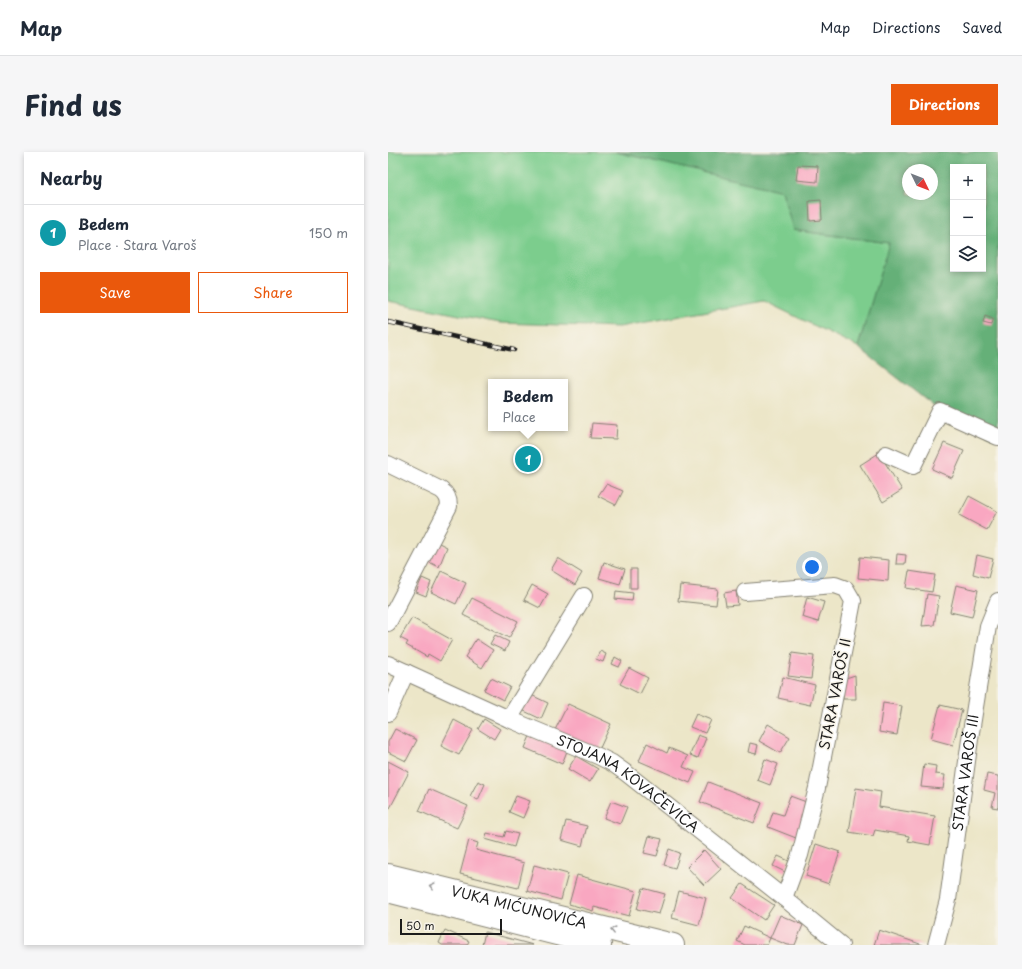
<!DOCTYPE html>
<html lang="en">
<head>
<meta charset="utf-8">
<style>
  :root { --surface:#fff; --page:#f6f6f7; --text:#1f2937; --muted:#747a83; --line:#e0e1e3; --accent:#ea580c }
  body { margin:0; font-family:"Playpen Sans",sans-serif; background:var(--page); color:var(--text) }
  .controls { position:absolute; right:12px; top:12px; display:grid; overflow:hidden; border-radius:0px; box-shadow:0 2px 6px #0003 }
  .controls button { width:36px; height:36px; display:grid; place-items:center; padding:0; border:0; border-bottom:1px solid var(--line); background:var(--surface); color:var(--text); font:20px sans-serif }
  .compass { position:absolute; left:514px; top:12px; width:36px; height:36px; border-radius:50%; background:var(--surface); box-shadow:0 2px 6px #0003; rotate:133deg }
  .scale { position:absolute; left:12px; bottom:10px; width:102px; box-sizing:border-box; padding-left:4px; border:2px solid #1c1c1c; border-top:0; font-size:11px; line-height:14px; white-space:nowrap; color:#1c1c1c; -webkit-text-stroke:3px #f7f3e8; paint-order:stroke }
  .you { position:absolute; left:424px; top:415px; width:14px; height:14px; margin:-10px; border:3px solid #fff; border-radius:50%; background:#1a73e8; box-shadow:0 0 0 6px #1a73e833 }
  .badge { display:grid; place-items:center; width:26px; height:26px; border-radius:50%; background:var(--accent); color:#fff; font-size:13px; font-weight:700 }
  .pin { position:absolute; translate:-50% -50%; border:2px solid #fff; box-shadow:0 1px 4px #0006 }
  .popup { position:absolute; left:100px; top:227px; width:80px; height:52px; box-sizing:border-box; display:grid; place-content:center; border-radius:0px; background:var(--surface); filter:drop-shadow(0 1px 3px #0005); font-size:13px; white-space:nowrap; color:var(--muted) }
  .popup b { font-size:15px; color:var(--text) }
  .popup::after { content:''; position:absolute; left:50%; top:100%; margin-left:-8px; border:8px solid transparent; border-top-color:var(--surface) }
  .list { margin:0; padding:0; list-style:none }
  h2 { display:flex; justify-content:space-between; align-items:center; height:52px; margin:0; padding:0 16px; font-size:17px }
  h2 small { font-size:13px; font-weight:400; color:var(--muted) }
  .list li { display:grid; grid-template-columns:26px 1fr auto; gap:12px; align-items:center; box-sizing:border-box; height:56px; padding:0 16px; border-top:1px solid var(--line) }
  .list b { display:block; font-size:15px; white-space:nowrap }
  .list p { margin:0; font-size:13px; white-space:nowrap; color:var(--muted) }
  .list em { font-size:13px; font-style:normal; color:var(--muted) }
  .actions { display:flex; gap:8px; padding:12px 16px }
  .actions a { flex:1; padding:9px 0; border:1px solid var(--accent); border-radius:0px; text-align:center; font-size:14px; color:var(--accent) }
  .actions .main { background:var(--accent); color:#fff }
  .icon { flex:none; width:22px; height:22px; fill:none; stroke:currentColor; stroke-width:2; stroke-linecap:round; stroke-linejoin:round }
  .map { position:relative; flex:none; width:610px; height:793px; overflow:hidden; border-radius:0px }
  header { display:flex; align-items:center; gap:24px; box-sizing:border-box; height:56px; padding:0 20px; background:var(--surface); border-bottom:1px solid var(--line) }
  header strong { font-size:19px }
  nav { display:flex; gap:22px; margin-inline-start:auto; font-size:14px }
  .intro { display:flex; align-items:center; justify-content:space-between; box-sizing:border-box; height:96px; padding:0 24px }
  h1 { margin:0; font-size:28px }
  .button { padding:10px 18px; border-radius:0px; background:var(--accent); color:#fff; font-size:14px; font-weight:700 }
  main { display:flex; gap:24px; padding:0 24px }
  aside { flex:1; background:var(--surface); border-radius:0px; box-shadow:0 2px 6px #0003 }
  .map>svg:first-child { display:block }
  .green { fill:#7ccd8d; stroke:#4c7454 }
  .forest { fill:#65b078; stroke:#40664a; fill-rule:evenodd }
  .building { fill:#f9a7c1 }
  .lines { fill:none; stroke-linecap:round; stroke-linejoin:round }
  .minor-casing { stroke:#848172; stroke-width:18 }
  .secondary-casing { stroke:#848172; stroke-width:24 }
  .minor { stroke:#fff; stroke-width:16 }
  .secondary { stroke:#fff; stroke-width:22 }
  .rail-casing { stroke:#1c1c1c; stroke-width:4.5 }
  .rail { stroke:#f7f3e8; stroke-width:3; stroke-dasharray:9; stroke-linecap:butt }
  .oneway { stroke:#999 }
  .labels { text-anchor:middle; stroke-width:3; stroke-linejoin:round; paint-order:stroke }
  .street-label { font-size:14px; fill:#1c1c1c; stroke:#f7f3e8 }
</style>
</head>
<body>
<header>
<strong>Map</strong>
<nav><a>Map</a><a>Directions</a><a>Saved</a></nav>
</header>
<div class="intro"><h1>Find us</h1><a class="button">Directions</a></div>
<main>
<aside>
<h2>Nearby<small></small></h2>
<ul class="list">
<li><span class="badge" style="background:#0f9aa8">1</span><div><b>Bedem</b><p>Place · Stara Varoš</p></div><em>150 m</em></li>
</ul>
<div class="actions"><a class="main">Save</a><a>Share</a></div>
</aside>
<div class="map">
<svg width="610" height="793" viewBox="0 0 610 793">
  <rect width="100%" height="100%" fill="#f7f3e8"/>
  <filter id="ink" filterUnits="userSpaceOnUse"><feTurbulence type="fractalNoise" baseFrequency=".025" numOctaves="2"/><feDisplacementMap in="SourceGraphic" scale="8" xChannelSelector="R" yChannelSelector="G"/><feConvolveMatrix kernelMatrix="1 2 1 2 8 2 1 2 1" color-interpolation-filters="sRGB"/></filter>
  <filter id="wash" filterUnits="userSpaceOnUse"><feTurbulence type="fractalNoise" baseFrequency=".012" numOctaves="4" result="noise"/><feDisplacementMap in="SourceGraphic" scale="16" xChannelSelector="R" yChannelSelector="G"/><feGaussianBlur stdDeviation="0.9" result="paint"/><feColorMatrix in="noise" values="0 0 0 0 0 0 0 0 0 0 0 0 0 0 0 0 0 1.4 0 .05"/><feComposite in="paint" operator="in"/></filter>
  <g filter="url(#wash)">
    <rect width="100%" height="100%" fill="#ece6c8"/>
    <path class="green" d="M0 0H229L394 36 405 78 502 91 470 195 376 149 231 175 112 171 0 149Z"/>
    <path class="forest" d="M228 0H610V287L552 259 470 195 501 91 405 78 394 39ZM565 15H595V117H565ZM520 18H544V42H520Z"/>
    <g id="blocks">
      <path class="building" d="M410 13 430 14 429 30 408 28Z
        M433 48 434 68 422 69 421 49Z
        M597 164 605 167 603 173 595 171Z
        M204 271 229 273 228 287 202 286Z
        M556 291 576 299 564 326 544 317Z
        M491 301 514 338 495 350 472 313Z
        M218 332 235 339 228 353 210 344Z
        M581 344 609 359 599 378 571 363Z
        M49 390 59 395 51 415 41 410Z
        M509 402 518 403 517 412H508Z
        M589 403 605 407 600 426 585 422Z
        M472 405 501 408 500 429 470 426Z
        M170 406 194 421 187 433 163 418Z
        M216 410 237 417 232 432 211 426Z
        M242 417H249V436H242Z
        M53 419 78 431 68 452 43 440Z
        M521 419 547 423 544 440 518 436Z
        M34 426 43 430 38 444 28 440Z
        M144 433 160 442 152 456 136 448Z
        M292 433 330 437 328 453 290 449Z
        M568 433 590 438 584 465 562 460Z
        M228 439 245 441 244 449 227 447Z
        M348 439 350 453 338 454 336 441Z
        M539 442 551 444 546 473 534 474Z
        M419 445 436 450 430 470 414 465Z
        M84 446 130 469 121 486 75 463Z
        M24 466 64 488 52 509 40 502 39 505 18 493 20 490 12 486Z
        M107 483 121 490 117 499 102 492Z
        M88 487 105 498 94 516 77 505Z
        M212 499 218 502 215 510 208 507Z
        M404 501 426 504 423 527 400 524Z
        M227 505 234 509 231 515 224 512Z
        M241 516 260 526 252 542 232 532Z
        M467 523 468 547H455V527Z
        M395 525 427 533 422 553 390 546Z
        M103 526 122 535 115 548 96 538Z
        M141 542 160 551 153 567 134 558Z
        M495 551 514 554 509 583 491 580Z
        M180 552 223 572 211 598 167 578Z
        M552 553 574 558 565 593 543 587Z
        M308 562 323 568 317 581 302 575Z
        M96 567 112 577 106 587 90 577Z
        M66 568 85 578 71 603 53 594Z
        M380 572 402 585 392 601 371 589Z
        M7 577 29 588 18 609 0 600V590Z
        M310 583 318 586 310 606 302 603Z
        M142 584 179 599 174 612 137 596Z
        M259 591 279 601 281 596 300 604 295 615 307 620 302 631 251 609Z
        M362 591 370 593 368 602 360 600Z
        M188 604 210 617 202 630 180 617Z
        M377 607 390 612 382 633 369 628Z
        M0 609 21 620 2 656 0 655Z
        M536 612 548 614 547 622 557 623 555 637 533 635Z
        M599 622 610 624V656L604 655 607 641 596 638Z
        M90 629 97 632 90 648 82 644Z
        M320 630 374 651 366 671 312 650Z
        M468 636 493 640 491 655 547 664 542 693 520 689 521 684 487 678 485 684 461 680Z
        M41 637 80 654 69 676 31 659Z
        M128 644 142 649 135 666 121 660Z
        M402 644 421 651 408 686 380 675 385 660 395 663Z
        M223 649 239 655 232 672 216 666Z
        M178 669 199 674 194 694 173 688Z
        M118 679 130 682 126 695 97 687 99 681 116 685Z
        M261 684 274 687 269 704 256 701Z
        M81 688 90 691 88 698 136 711 130 736 72 722Z
        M428 692 452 700 441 732 418 724Z
        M281 697 292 701 287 716 276 713Z
        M316 698 333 717 316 733 299 715Z
        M390 704 401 709 397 720 385 714Z
        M146 713 180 722 173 748 139 739Z
        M189 723 248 739 241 764 206 755 205 759 181 752Z
        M354 732 386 753 376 768 344 746Z
        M255 736 277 742 271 762 249 757Z
        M291 739 318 746 311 773 284 766Z
        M392 763 415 773 407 793H400L382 786 379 793H357L349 789 356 774 382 786Z
        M57 778 81 789 79 793H54L51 791Z
        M491 778 535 793H486Z
        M97 780 145 793H94Z"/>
    </g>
  </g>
  <g filter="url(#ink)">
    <use href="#blocks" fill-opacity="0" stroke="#848172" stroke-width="1"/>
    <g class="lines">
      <g class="minor-casing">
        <g id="minor">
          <path d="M498 302 525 314 552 259 610 285"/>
          <path d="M0 312 53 338C59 342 61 347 61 354L0 471"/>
          <path d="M357 440 447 433 458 437 465 449 429 636 412 703 396 746"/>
          <path id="s1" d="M0 512 121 567 210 604 224 611 238 621 396 746 453 793"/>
          <path d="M0 561 18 520"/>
          <path d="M121 567 196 444"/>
          <path id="s2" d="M548 793 560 748 583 580 600 474 610 449"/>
        </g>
      </g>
      <g class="secondary-casing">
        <g id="secondary">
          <path id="s3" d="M0 723 285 793"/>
          <path d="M0 739 212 793"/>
        </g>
      </g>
      <use href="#minor" class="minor"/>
      <use href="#secondary" class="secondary"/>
      <g class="rail-casing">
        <path id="rail" d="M0 170 126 198"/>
      </g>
      <use href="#rail" class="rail"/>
    </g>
    <defs><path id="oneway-chevron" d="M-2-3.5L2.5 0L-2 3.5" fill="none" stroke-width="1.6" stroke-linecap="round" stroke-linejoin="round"/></defs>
    <g class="oneway">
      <use href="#oneway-chevron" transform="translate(44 734) rotate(-166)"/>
      <use href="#oneway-chevron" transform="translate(225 778) rotate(-166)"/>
    </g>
  </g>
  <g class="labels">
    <g class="street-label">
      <text transform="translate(447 542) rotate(-79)" y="5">STARA VAROŠ II</text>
      <text dy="5" stroke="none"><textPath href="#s2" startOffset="175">STARA VAROŠ III</textPath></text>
      <text dy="5" stroke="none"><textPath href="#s1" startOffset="269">STOJANA KOVAČEVIĆA</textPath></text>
      <text dy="5" stroke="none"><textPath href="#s3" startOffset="135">VUKA MIĆUNOVIĆA</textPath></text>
    </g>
  </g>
</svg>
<div class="controls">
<button>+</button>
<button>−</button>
<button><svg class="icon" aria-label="layers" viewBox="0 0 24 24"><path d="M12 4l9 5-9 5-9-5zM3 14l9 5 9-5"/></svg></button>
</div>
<svg class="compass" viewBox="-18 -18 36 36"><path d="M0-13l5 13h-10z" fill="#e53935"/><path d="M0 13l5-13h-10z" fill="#747a83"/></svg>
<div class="scale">50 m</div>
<div class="you"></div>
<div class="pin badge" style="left:140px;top:307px;background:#0f9aa8">1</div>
<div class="popup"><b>Bedem</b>Place</div>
</div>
</main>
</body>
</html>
